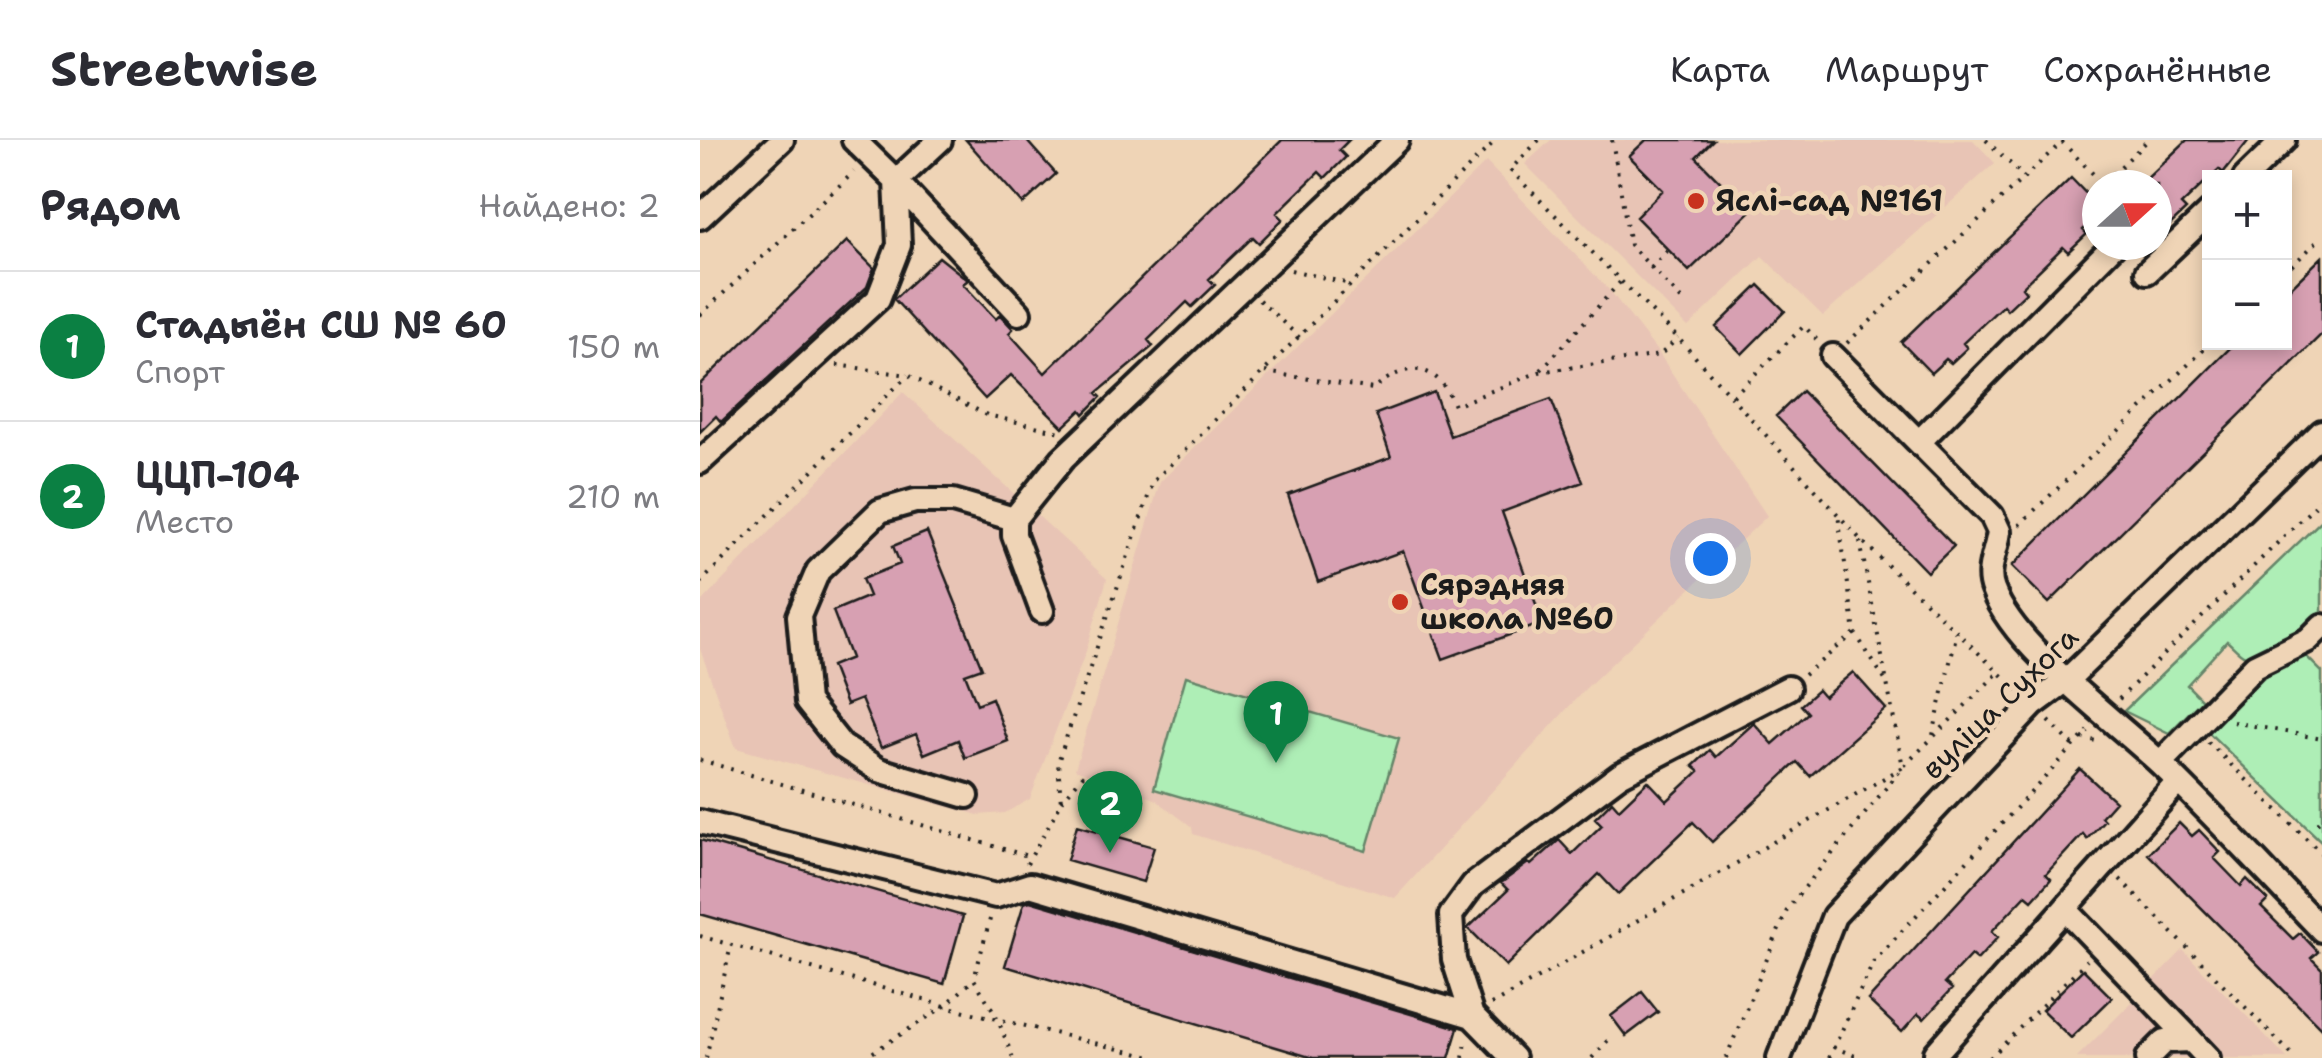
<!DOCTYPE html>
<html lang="ru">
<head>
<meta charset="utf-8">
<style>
  :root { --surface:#fff; --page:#f7f7f7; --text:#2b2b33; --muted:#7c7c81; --line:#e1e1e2; --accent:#0b8043 }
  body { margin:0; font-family:"Shantell Sans",sans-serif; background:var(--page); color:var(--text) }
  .controls { position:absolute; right:30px; top:30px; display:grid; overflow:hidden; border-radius:0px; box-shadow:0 5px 15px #0003 }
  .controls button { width:90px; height:90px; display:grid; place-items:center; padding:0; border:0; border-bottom:2px solid var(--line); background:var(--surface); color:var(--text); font:50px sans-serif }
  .compass { position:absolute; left:1382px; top:30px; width:90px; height:90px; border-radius:50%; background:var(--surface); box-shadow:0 5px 15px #0003; rotate:69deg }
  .you { position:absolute; left:1010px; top:418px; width:35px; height:35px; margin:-25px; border:8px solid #fff; border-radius:50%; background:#1a73e8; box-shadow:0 0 0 15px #1a73e833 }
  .badge { display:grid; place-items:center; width:65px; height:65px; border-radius:50%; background:var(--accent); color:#fff; font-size:32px; font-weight:700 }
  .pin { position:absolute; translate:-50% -82px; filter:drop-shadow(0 2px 5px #0008) }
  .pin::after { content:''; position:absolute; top:52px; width:35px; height:30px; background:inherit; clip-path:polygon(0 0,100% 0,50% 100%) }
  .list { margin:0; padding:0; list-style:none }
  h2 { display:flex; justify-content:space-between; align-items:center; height:130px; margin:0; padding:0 40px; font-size:42px }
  h2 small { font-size:32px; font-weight:400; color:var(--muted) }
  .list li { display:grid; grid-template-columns:65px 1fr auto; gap:30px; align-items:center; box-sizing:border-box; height:150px; padding:0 40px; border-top:2px solid var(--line) }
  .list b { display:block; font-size:38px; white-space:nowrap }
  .list p { margin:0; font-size:32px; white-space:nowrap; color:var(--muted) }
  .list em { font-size:32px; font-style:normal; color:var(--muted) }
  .map { position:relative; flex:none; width:1622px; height:918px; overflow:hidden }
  header { display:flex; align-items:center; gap:60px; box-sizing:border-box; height:140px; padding:0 50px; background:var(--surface); border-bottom:2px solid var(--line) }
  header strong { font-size:48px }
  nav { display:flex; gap:55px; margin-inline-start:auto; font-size:35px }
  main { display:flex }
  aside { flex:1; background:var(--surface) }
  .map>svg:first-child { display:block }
  .built { fill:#e8c4b5 }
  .green { fill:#aeeeb6; stroke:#658569; stroke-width:2.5 }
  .building { fill:#d7a0b2; stroke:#1c1c1c; stroke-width:2.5 }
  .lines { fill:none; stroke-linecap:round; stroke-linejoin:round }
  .minor-casing { stroke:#1c1c1c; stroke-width:30 }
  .path { stroke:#1c1c1c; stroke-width:4; stroke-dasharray:2.5 8; stroke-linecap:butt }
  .minor { stroke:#efd4b6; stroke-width:22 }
  .poi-dot { fill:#c8321e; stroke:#efd4b6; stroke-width:4 }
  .labels { text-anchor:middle; stroke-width:9; stroke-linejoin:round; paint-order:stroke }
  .poi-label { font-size:30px; font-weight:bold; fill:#1c1c1c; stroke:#efd4b6; text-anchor:start }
  .street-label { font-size:30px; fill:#1c1c1c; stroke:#efd4b6 }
</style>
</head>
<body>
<header>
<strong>Streetwise</strong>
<nav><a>Карта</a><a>Маршрут</a><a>Сохранённые</a></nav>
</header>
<main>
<aside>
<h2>Рядом<small>Найдено: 2</small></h2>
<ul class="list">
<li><span class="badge">1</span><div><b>Стадыён СШ № 60</b><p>Спорт</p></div><em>150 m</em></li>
<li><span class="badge">2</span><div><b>ЦЦП-104</b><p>Место</p></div><em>210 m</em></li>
</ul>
</aside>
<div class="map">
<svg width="1622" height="918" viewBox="0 0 1622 918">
  <rect width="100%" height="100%" fill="#efd4b6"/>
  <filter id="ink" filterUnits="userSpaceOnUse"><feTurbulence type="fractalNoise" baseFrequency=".01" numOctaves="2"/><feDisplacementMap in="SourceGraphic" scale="20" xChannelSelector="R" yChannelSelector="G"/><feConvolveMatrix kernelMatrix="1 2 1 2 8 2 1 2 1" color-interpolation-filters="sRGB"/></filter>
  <g filter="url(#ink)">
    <path class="built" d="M851 0H1273L1295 23 1123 176 1062 116 988 187 825 24Z
      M786 22 911 152 960 215 1067 376 885 549 695 758 493 694 492 687 455 659 375 629 460 342Z
      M203 252 407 439 386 511 330 659 305 673 278 675 36 608 0 509V464Z
      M1483 810 1587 918H1376L1444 850Z"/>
    <path class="green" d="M1622 380V477C1609 489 1563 524 1545 516 1539 514 1532 505 1527 501L1487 545 1502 560 1469 593 1424 571Z
      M1605 515 1622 532V702L1508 592 1569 530Z
      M486 536 699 598 666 711 454 649Z"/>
    <path class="building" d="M266 0H326L356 34 323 64Z
      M582 0H649L639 10 646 17 625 38 619 32 577 73 583 79 559 103 553 97 509 139 515 145 492 167 487 162 448 200 453 206 397 253 401 257 384 274 381 270 363 287 311 235 285 259 194 159 239 117 268 140 263 144 296 179 300 175 313 189 309 193 345 233Z
      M946 0H1013L996 17 1050 72 989 131 936 77 963 50 929 16Z
      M1487 0H1549L1523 33 1519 29 1481 65 1486 70 1469 86 1457 73V45H1440Z
      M1371 38 1397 65V76L1383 90 1387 94 1368 112 1363 107 1322 147 1326 152 1307 170 1303 165 1263 203 1267 208 1251 223 1246 219 1231 233 1201 202Z
      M147 101 174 128 167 147 21 282 16 276 0 292V244Z
      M1622 117V194L1349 463 1312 426 1536 202H1584V154Z
      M1059 145 1085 171 1042 214 1016 187Z
      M1102 251 1254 406 1227 432 1076 276Z
      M734 252 750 296 851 259 883 342 802 372 843 483 743 519 703 411 618 442 588 355 691 317 676 274Z
      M227 392 282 528 265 534 277 564 292 558 308 601 265 618 258 600 224 614 216 594 181 608 161 559 146 565 131 526 151 518 133 471 169 456 162 439 200 424 193 406Z
      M1153 532 1186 569 1110 636 1097 622 1012 702 993 682 918 754 899 734 806 826 768 788 808 750 801 743 828 723 831 725 859 700 872 714 902 685 895 678 912 661 919 669 948 641 967 661 999 631 993 626 1010 610 1016 617 1054 583 1073 604 1108 573 1101 565 1118 550 1124 557Z
      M1380 629 1415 661 1401 677 1404 680 1387 699 1383 694 1346 734 1351 739 1332 760 1326 755 1292 791 1298 797 1277 820 1271 815 1245 843 1252 849 1224 879 1218 874 1202 892 1168 860Z
      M1479 683 1492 696 1499 690 1520 712 1514 718 1541 746 1547 739 1568 760 1561 767 1593 799 1600 793 1618 812 1611 818 1622 829V889L1448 714Z
      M377 685 454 707 443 742 367 720Z
      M0 700 263 776 244 844 0 774Z
      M330 761 758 888 749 918H613L305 826 324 763Z
      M1383 829 1412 858 1371 898 1342 870Z
      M942 852 958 872 926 896 911 876Z"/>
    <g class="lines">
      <g class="minor-casing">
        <path id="minor" d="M240 0 196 41 319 173
          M1545 38 1584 0
          M0 77 82 0
          M1447 132 1510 72
          M1133 216 1292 376 1299 391C1297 411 1285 430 1293 450 1314 508 1416 581 1462 625 1517 678 1569 735 1622 790
          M1219 302 1414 105
          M0 322 178 159 199 105 196 41 154 0
          M314 379 363 318 697 0
          M1460 623 1555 526 1608 500 1622 486
          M267 656 179 630 142 606 107 562 99 476 118 431 180 371 215 361H253L314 379V395L342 471
          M0 682 296 756 330 745 772 876
          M1365 769 1491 900
          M1236 913 1478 642
          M813 918 772 876 754 820 751 775 773 745 920 635 1088 548
          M1079 918 1134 776 1333 565 1368 539 1622 292
          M1448 918 1465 901 1491 900 1508 918"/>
      </g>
      <path class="path" d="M839 0 810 30 978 198 1160 399 1317 550
        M912 0 930 105 982 160
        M1286 0 1322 35
        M951 128 968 110
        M591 130 650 144
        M1584 133 1622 97
        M559 160 600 198
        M0 175 154 32
        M1147 203 1362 2 1403 44 1448 0
        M137 225 208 235 287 275 361 292
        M841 230 922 140
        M565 232 673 249C707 221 737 221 754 266L839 232 960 215 978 198
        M1033 256 1104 186 1119 202
        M1319 385 1512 202
        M1160 401 1203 627
        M0 443 208 235
        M1155 493 1185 540
        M1104 535 1155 493 1138 375
        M1419 559 1622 359
        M1349 581 1374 606
        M1533 582 1622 599
        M1233 595 1257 492
        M1382 598 1401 602
        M1508 602 1622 714
        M0 620 331 717
        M362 661 384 634
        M1617 683 1622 679
        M327 724 361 663 358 622 453 342 796 0
        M1420 739 1595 918
        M290 779 274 839 296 875 313 918
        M0 796 245 866 455 918
        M791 865 1203 627
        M1133 907 1160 918
        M6 918 31 805
        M164 918 245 866 274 839
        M763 918 766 903
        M892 918 911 897
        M1026 918 1088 768 1203 627 1299 532
        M1129 918 1174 821 1388 591
        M1290 918 1387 820"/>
      <use href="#minor" class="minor"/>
    </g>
  </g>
  <g class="poi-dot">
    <circle cx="996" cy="61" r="10"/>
    <circle cx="700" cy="462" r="10"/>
  </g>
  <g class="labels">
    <g class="poi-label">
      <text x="1016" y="71">Яслі-сад №161</text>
      <text x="720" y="455">Сярэдняя<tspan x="720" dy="34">школа №60</tspan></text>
    </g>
    <g class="street-label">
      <text transform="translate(1300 563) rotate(-44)" y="10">вуліца Сухога</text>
    </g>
  </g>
</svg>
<div class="controls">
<button>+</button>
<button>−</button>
</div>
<svg class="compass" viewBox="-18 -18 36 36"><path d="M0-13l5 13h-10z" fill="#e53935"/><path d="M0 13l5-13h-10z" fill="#7c7c81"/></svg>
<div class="you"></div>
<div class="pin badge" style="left:576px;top:623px">1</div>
<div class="pin badge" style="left:410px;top:713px">2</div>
</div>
</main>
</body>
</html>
